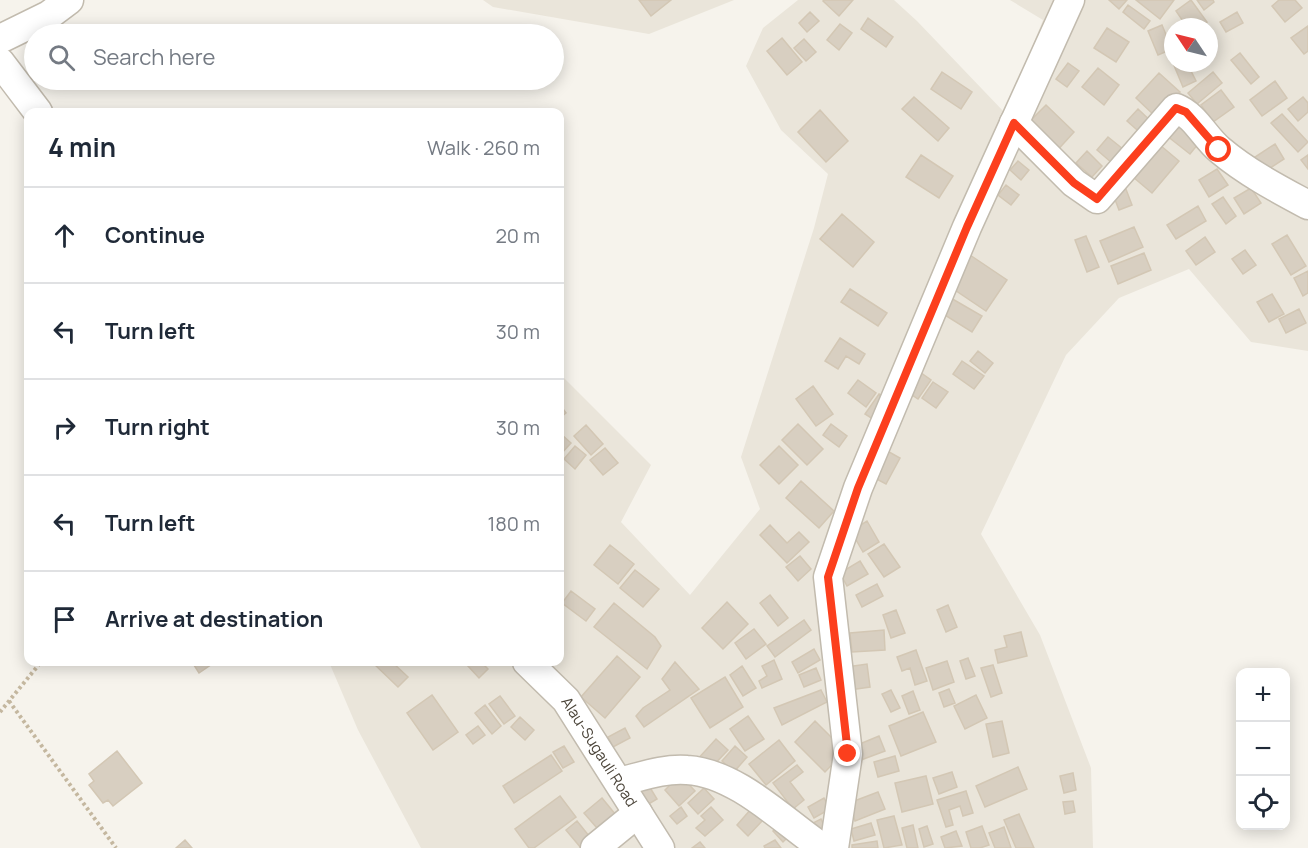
<!DOCTYPE html>
<html lang="en">
<head>
<meta charset="utf-8">
<style>
  :root { --surface:#fff; --page:#f6f6f7; --text:#1f2937; --muted:#747a83; --line:#e0e1e3 }
  body { margin:0; font-family:Manrope,sans-serif; background:var(--page); color:var(--text) }
  .controls { position:absolute; right:18px; bottom:18px; display:grid; overflow:hidden; border-radius:12px; box-shadow:0 3px 15px #0003 }
  .controls button { width:54px; height:54px; display:grid; place-items:center; padding:0; border:0; border-bottom:2px solid var(--line); background:var(--surface); color:var(--text); font:30px sans-serif }
  .compass { position:absolute; left:1164px; top:18px; width:54px; height:54px; border-radius:50%; background:var(--surface); box-shadow:0 3px 15px #0003; rotate:305deg }
  .stop { position:absolute; width:18px; height:18px; margin:-14px; border:4px solid #fc3f1d; border-radius:50%; background:#fff }
  .stop.end { background:#fc3f1d; border-color:#fff; box-shadow:0 2px 6px #0008 }
  .list { margin:0; padding:0; list-style:none }
  h2 { display:flex; justify-content:space-between; align-items:center; height:78px; margin:0; padding:0 24px; font-size:26px }
  h2 small { font-size:20px; font-weight:400; color:var(--muted) }
  .list li { display:grid; grid-template-columns:39px 1fr auto; gap:18px; align-items:center; box-sizing:border-box; height:96px; padding:0 24px; border-top:2px solid var(--line) }
  .list b { display:block; font-size:22px; white-space:nowrap }
  .list em { font-size:20px; font-style:normal; color:var(--muted) }
  .icon { flex:none; width:33px; height:33px; fill:none; stroke:currentColor; stroke-width:2; stroke-linecap:round; stroke-linejoin:round }
  .map { position:relative; flex:none; width:1308px; height:848px; overflow:hidden }
  .search { position:absolute; background:var(--surface); box-shadow:0 3px 15px #0003; left:24px; top:24px; width:540px; height:66px; display:flex; align-items:center; gap:15px; box-sizing:border-box; padding:0 21px; border-radius:33px; color:var(--muted); font-size:22px }
  .panel { position:absolute; background:var(--surface); box-shadow:0 3px 15px #0003; left:24px; top:108px; width:540px; height:558px; border-radius:12px }
  .map>svg:first-child { display:block }
  .residential { fill:#eae5da; fill-rule:evenodd }
  .building { fill:#d8cfc1; stroke:#d3c7b4; stroke-width:1.5 }
  .lines { fill:none; stroke-linecap:round; stroke-linejoin:round }
  .minor-casing { stroke:#c2bbae; stroke-width:31 }
  .path { stroke:#c4b79f; stroke-width:4; stroke-dasharray:3 3; stroke-linecap:butt }
  .minor { stroke:#fff; stroke-width:28 }
  .route { stroke:#fc3f1d; stroke-width:8 }
  .labels { text-anchor:middle; stroke-width:4.5; stroke-linejoin:round; paint-order:stroke }
  .street-label { font-size:15px; fill:#4b4439; stroke:#fff }
</style>
</head>
<body>
<div class="map">
<svg width="1308" height="848" viewBox="0 0 1308 848">
  <rect width="100%" height="100%" fill="#f6f3ec"/>
  <path class="residential" d="M483 0H734L649 34 493 7Z
    M798 0H894L917 21 1005 113 1043 20 1010 0H1308V351L1251 342 1189 269 1119 298 1066 355 981 534 1040 635 1091 768 1093 848H421L358 730 329 662H560V374L651 465 621 522 690 595 760 509 741 457 814 228 828 174 781 130 746 66 763 28ZM1173 27H1209V63H1173Z"/>
  <path class="building" d="M639 0H671L651 16Z
    M824 0H853L839 16 823 1Z
    M1109 0H1127L1119 9Z
    M1136 0H1174L1160 19Z
    M1191 0 1207 22 1200 27H1187L1176 11Z
    M1197 0H1213L1214 2 1204 10Z
    M1279 0H1295L1302 8 1285 22 1272 6Z
    M1128 5 1150 21 1144 29 1123 12Z
    M810 12 819 21 807 32 799 23Z
    M1237 12 1243 23 1226 32 1220 22Z
    M868 18 893 37 886 47 861 29Z
    M840 24 852 33 839 50 827 40Z
    M1162 25 1172 49 1158 55 1148 31Z
    M1308 26V51L1304 54 1291 38Z
    M1107 28 1129 42 1116 62 1094 48Z
    M782 38 802 62 787 75 767 51Z
    M804 39 816 52 806 61 794 48Z
    M1240 53 1259 77 1251 84 1231 60Z
    M1068 63 1079 71 1067 87 1056 79Z
    M1173 63H1187L1196 81 1183 87Z
    M1098 68 1119 85 1104 105 1082 87Z
    M942 72 972 92 961 109 931 89Z
    M1213 72 1222 83 1197 104 1188 93Z
    M1159 73 1180 92 1156 117 1136 98Z
    M1275 81 1287 98 1262 116 1250 100Z
    M1221 90 1234 107 1213 122 1201 105Z
    M914 97 949 128 938 141 902 109Z
    M1303 97 1308 103V112L1298 121 1288 109Z
    M1046 105 1074 132 1054 154 1025 126Z
    M1138 109 1155 125 1145 137 1127 121Z
    M820 110 848 141 826 162 798 132Z
    M1282 114 1308 142 1298 152 1271 123Z
    M1175 117 1202 139 1190 154 1162 132Z
    M1108 137 1123 149 1112 163 1097 150Z
    M1154 140 1179 161 1152 193 1127 172Z
    M1275 144 1284 159 1261 174 1252 159Z
    M1087 151 1102 166 1092 177 1076 163Z
    M921 155 953 176 939 198 906 177Z
    M1308 155V169L1301 160Z
    M1018 161 1029 170 1021 180 1010 170Z
    M1217 169 1228 185 1209 197 1199 180Z
    M1124 184 1132 205 1119 210 1111 189Z
    M1006 185 1019 195 1011 205 998 195Z
    M1251 188 1261 203 1244 214 1234 198Z
    M1223 197 1236 216 1226 224 1212 204Z
    M1198 206 1206 221 1176 239 1167 225Z
    M842 214 874 242 853 267 820 239Z
    M1134 227 1143 247 1109 262 1100 241Z
    M1287 235 1306 266 1291 275 1272 244Z
    M1086 236 1099 267 1087 272 1075 240Z
    M1205 237 1215 252 1196 265 1186 251Z
    M1245 250 1256 265 1243 274 1232 259Z
    M1144 253 1151 270 1118 284 1111 266Z
    M970 255 1007 280 986 311 949 286Z
    M1308 271V293L1303 296 1294 278Z
    M850 289 887 313 878 326 841 302Z
    M1272 294 1284 314 1269 322 1257 302Z
    M949 297 982 316 972 332 940 312Z
    M1299 309 1306 323 1286 333 1279 319Z
    M840 338 865 354 859 364 846 356 838 369 825 361Z
    M978 351 993 363 985 373 970 361Z
    M962 361 984 376 974 389 953 374Z
    M917 370 931 380 918 399 903 389Z
    M858 380 876 393 866 407 848 393Z
    M933 382 948 392 936 408 922 398Z
    M813 386 833 414 816 426 796 399Z
    M879 394 890 401 876 421 865 414Z
    M560 405 566 413 560 418Z
    M798 424 823 449 807 465 782 440Z
    M831 424 847 436 839 447 823 435Z
    M586 425 603 444 591 455 574 436Z
    M561 434 571 443 561 454 560 453V436Z
    M575 446 586 455 575 469 564 459Z
    M779 446 798 465 779 484 760 465Z
    M605 448 618 463 603 475 590 460Z
    M882 448 900 458 886 484 867 474Z
    M801 481 834 511 819 528 786 498Z
    M867 521 879 542 863 552 851 531Z
    M770 525 787 543 799 532 809 542 787 563 760 535Z
    M884 544 900 567 884 577 868 554Z
    M610 545 634 564 618 584 594 565Z
    M800 556 811 569 798 581 786 567Z
    M860 561 868 574 847 586 840 573Z
    M635 570 659 589 643 607 620 588Z
    M877 584 883 596 862 607 856 595Z
    M571 591 595 609 586 621 562 603Z
    M770 595 788 618 778 626 760 603Z
    M727 602 748 624 723 649 702 628Z
    M614 603 655 637 661 646 647 669 594 627Z
    M948 605 957 627 946 632 937 610Z
    M896 610 905 633 891 638 883 615Z
    M804 620 811 630 775 657 767 646Z
    M754 629 766 644 746 659 735 643Z
    M884 630 885 650 852 652 850 633Z
    M1021 632 1027 656 998 663 995 650 1007 647 1004 636Z
    M814 649 820 660 798 673 792 662Z
    M916 650 927 681 915 685 910 668 902 671 897 657Z
    M617 656 640 677 605 718 581 697Z
    M968 658 975 676 966 679 960 661Z
    M774 660 782 679 762 688 759 681 767 676 762 666Z
    M947 661 954 682 933 690 926 668Z
    M192 662H215L199 673Z
    M372 662H392L408 677 398 687Z
    M473 662H481L488 669 479 678 468 666Z
    M675 662 699 689 644 727 636 716 643 708 670 690 662 679Z
    M867 664 870 687 850 690 847 667Z
    M993 665 1002 693 991 697 981 668Z
    M742 666 756 688 743 696 730 675Z
    M816 668 821 680 804 687 799 675Z
    M725 677 743 707 710 728 691 698Z
    M949 689 955 703 944 707 939 693Z
    M821 690 827 702 782 725 774 708Z
    M891 690 900 708 891 712 882 694Z
    M913 691 920 710 909 714 902 696Z
    M432 695 458 732 433 750 407 713Z
    M976 695 987 718 965 729 954 706Z
    M500 696 515 716 504 724 489 704Z
    M485 705 501 726 492 734 475 713Z
    M923 712 936 742 901 756 889 726Z
    M748 716 764 739 745 751 730 729Z
    M520 717 534 730 525 740 511 727Z
    M815 721 845 751 825 772 795 742Z
    M1002 721 1009 753 993 757 986 724Z
    M478 726 485 735 473 744 466 735Z
    M625 728 630 738 613 747 608 737Z
    M879 736 885 751 861 760 855 746Z
    M716 739 728 750 707 772 696 761Z
    M779 740 795 761 766 785 749 764Z
    M564 746 574 762 563 768 553 752Z
    M735 746 747 757 734 772 722 761Z
    M117 751 142 783 113 806 108 800 103 803 89 785 94 781 89 774Z
    M551 755 562 771 514 803 503 786Z
    M895 756 899 771 878 777 874 762Z
    M797 765 803 772 790 782 804 800 793 809 773 783Z
    M1018 767 1027 789 985 807 976 786Z
    M952 772 957 787 939 794 933 778Z
    M1073 773 1076 790 1064 793 1060 776Z
    M680 775 695 791 679 806 665 790Z
    M926 776 933 804 902 812 895 783Z
    M649 786 657 799 647 805 639 792Z
    M704 788 714 799 698 814 688 803Z
    M966 791 973 813 963 816 960 806 949 810 953 825 946 827 937 800Z
    M878 792 885 809 855 821 849 803Z
    M560 796 576 817 534 848H529L515 829Z
    M602 798 620 820 603 835 584 813Z
    M824 798 830 809 814 818 808 807Z
    M1073 801 1075 812 1065 814 1063 802Z
    M681 807 687 816 677 824 670 816Z
    M711 807 723 820 705 836 696 828 705 820 701 816Z
    M751 809 763 820 748 836 737 825Z
    M1019 814 1034 848H1016L1004 820Z
    M894 816 902 845 884 848 877 820Z
    M821 819 827 832 807 826Z
    M577 821 594 842 586 848H581L566 830Z
    M783 821 793 832 783 842 773 831Z
    M871 823 875 835 854 841 851 829Z
    M913 825 918 848H907L902 828Z
    M927 826 933 844 924 847 919 829Z
    M982 826 989 845 980 848H971L966 832Z
    M1004 827 1011 848H995L989 833Z
    M956 831 962 846 945 848 941 837Z
    M185 840 192 848H176Z
    M775 840 781 848H765L764 846Z
    M877 841 878 848H852V845Z
    M700 842 705 848H692Z"/>
  <g class="lines">
    <g class="minor-casing">
      <g id="minor">
        <path d="M0 39 49 15 69 0"/>
        <path d="M0 62 38 112"/>
        <path d="M1014 123 1074 183 1097 199 1176 108C1196 116 1204 137 1220 150 1246 172 1278 189 1308 205"/>
        <path id="s1" d="M527 662 566 700 660 848"/>
        <path d="M619 782C640 777 664 768 687 770 737 773 783 821 823 848"/>
        <path d="M595 848 638 813"/>
        <path d="M834 848 848 754 828 577 858 488 967 227 1070 0"/>
      </g>
    </g>
    <path class="path" d="M9 701 116 848
      M0 712 41 662"/>
    <use href="#minor" class="minor"/>
  </g>
  <g class="lines">
    <path class="route" d="M848 754 828 577 858 488 967 227 1014 123 1074 183 1097 199 1176 108 1186 112 1219 150"/>
  </g>
  <g class="labels">
    <g class="street-label">
      <text dy="5" stroke="none"><textPath href="#s1" startOffset="116">Alau-Sugauli Road</textPath></text>
    </g>
  </g>
</svg>
<div class="controls">
<button>+</button>
<button>−</button>
<button><svg class="icon" aria-label="locate" viewBox="0 0 24 24"><circle cx="12" cy="12" r="6"/><path d="M12 2v4M12 18v4M2 12h4M18 12h4"/></svg></button>
</div>
<svg class="compass" viewBox="-18 -18 36 36"><path d="M0-13l5 13h-10z" fill="#e53935"/><path d="M0 13l5-13h-10z" fill="#747a83"/></svg>
<div class="stop" style="left:1219px;top:150px"></div>
<div class="stop end" style="left:848px;top:754px"></div>
<div class="search"><svg class="icon" aria-label="search" viewBox="0 0 24 24"><circle cx="10" cy="10" r="6"/><path d="M15 15l6 6"/></svg>Search here</div>
<section class="panel">
<h2>4 min<small>Walk · 260 m</small></h2>
<ul class="list">
<li><svg class="icon" aria-label="ahead" viewBox="0 0 24 24"><path d="M12 20V5M6 11l6-6 6 6"/></svg><div><b>Continue</b></div><em>20 m</em></li>
<li><svg class="icon" aria-label="left" viewBox="0 0 24 24"><path d="M17 20v-9H6M10 6l-5 5 5 5"/></svg><div><b>Turn left</b></div><em>30 m</em></li>
<li><svg class="icon" aria-label="right" viewBox="0 0 24 24"><path d="M7 20v-9h11M14 6l5 5-5 5"/></svg><div><b>Turn right</b></div><em>30 m</em></li>
<li><svg class="icon" aria-label="left" viewBox="0 0 24 24"><path d="M17 20v-9H6M10 6l-5 5 5 5"/></svg><div><b>Turn left</b></div><em>180 m</em></li>
<li><svg class="icon" aria-label="arrive" viewBox="0 0 24 24"><path d="M6 21V4h12l-3 4 3 4H6"/></svg><div><b>Arrive at destination</b></div></li>
</ul>
</section>
</div>
</body>
</html>
